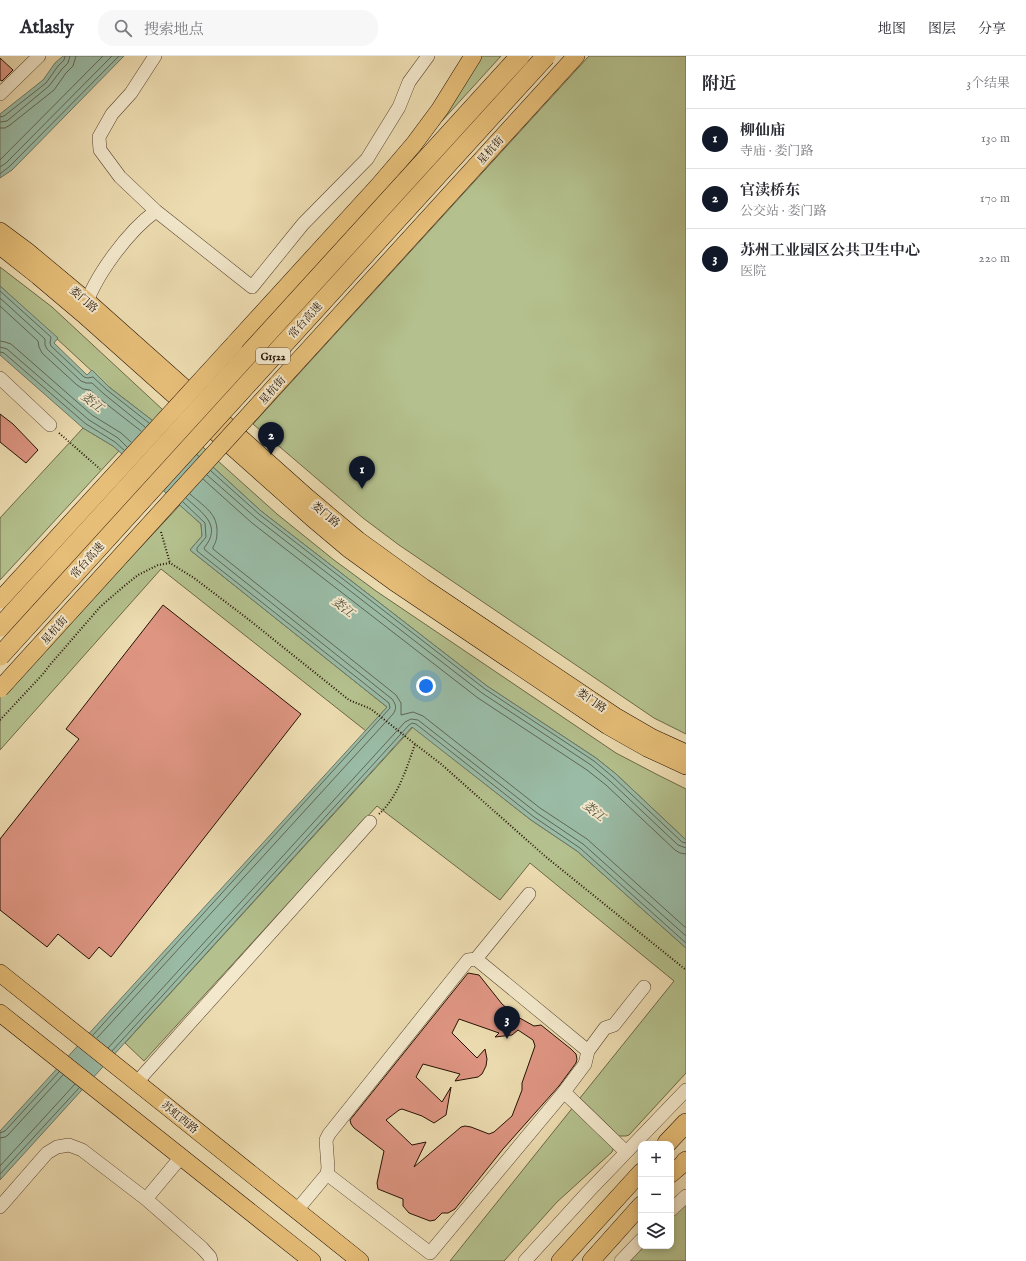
<!DOCTYPE html>
<html lang="zh">
<head>
<meta charset="utf-8">
<style>
  :root { --surface:#fff; --page:#f7f7f7; --text:#2b2b33; --muted:#7c7c81; --line:#e1e1e2; --accent:#111827 }
  body { margin:0; font-family:"IM FELL English","Noto Serif SC",serif; background:var(--page); color:var(--text) }
  .controls { position:absolute; right:12px; bottom:12px; display:grid; overflow:hidden; border-radius:8px; box-shadow:0 2px 6px #0003 }
  .controls button { width:36px; height:36px; display:grid; place-items:center; padding:0; border:0; border-bottom:1px solid var(--line); background:var(--surface); color:var(--text); font:20px sans-serif }
  .you { position:absolute; left:426px; top:630px; width:14px; height:14px; margin:-10px; border:3px solid #fff; border-radius:50%; background:#1a73e8; box-shadow:0 0 0 6px #1a73e833 }
  .badge { display:grid; place-items:center; width:26px; height:26px; border-radius:50%; background:var(--accent); color:#fff; font-size:13px; font-weight:700 }
  .pin { position:absolute; translate:-50% -33px; filter:drop-shadow(0 1px 2px #0008) }
  .pin::after { content:''; position:absolute; top:21px; width:14px; height:12px; background:inherit; clip-path:polygon(0 0,100% 0,50% 100%) }
  .list { margin:0; padding:0; list-style:none }
  h2 { display:flex; justify-content:space-between; align-items:center; height:52px; margin:0; padding:0 16px; font-size:17px }
  h2 small { font-size:13px; font-weight:400; color:var(--muted) }
  .list li { display:grid; grid-template-columns:26px 1fr auto; gap:12px; align-items:center; box-sizing:border-box; height:60px; padding:0 16px; border-top:1px solid var(--line) }
  .list b { display:block; font-size:15px; white-space:nowrap }
  .list p { margin:0; font-size:13px; white-space:nowrap; color:var(--muted) }
  .list em { font-size:13px; font-style:normal; color:var(--muted) }
  .icon { flex:none; width:22px; height:22px; fill:none; stroke:currentColor; stroke-width:2; stroke-linecap:round; stroke-linejoin:round }
  .map { position:relative; flex:none; width:686px; height:1205px; overflow:hidden }
  header { display:flex; align-items:center; gap:24px; box-sizing:border-box; height:56px; padding:0 20px; background:var(--surface); border-bottom:1px solid var(--line) }
  header strong { font-size:19px }
  nav { display:flex; gap:22px; margin-inline-start:auto; font-size:14px }
  .search { width:280px; height:36px; background:var(--page); display:flex; align-items:center; gap:10px; box-sizing:border-box; padding:0 14px; border-radius:16px; color:var(--muted); font-size:15px }
  main { display:flex }
  aside { flex:1; background:var(--surface) }
  .map>svg:first-child { display:block }
  .green { fill:#b4c18e; stroke:#6c6848 }
  .water { fill:#9abca7; stroke:#6b7765 }
  .lines { fill:none; stroke-linecap:round; stroke-linejoin:round }
  .shore { stroke:#606655; stroke-width:1 }
  .building { fill:#de9582; stroke:#251003; fill-rule:evenodd }
  .minor-casing { stroke:#57432e; stroke-width:14 }
  .major-casing { stroke:#251003; stroke-width:18 }
  .highway-casing { stroke:#251003; stroke-width:20 }
  .path { stroke:#251003; stroke-width:2; stroke-dasharray:1 2; stroke-linecap:butt }
  .minor { stroke:#f3e8cc; stroke-width:13 }
  .major { stroke:#e6be78; stroke-width:17 }
  .highway { stroke:#e6be78; stroke-width:19 }
  .major-bridge-casing { stroke:#251003; stroke-width:18; stroke-linecap:butt }
  .highway-bridge-casing { stroke:#251003; stroke-width:20; stroke-linecap:butt }
  .major-bridge { stroke:#e6be78; stroke-width:17 }
  .highway-bridge { stroke:#e6be78; stroke-width:19 }
  .labels { text-anchor:middle; stroke-width:4; stroke-linejoin:round; paint-order:stroke }
  .shield { fill:#f3e8cc; stroke:#63513f; stroke-width:1 }
  .shield-label { font-size:10px; font-weight:bold; fill:#251003 }
  .street-label { font-size:11px; fill:#251003; stroke:#f3e8cc }
  .water-label { font-size:12px; font-style:italic; fill:#4e4c3c; stroke:#f3e8cc }
</style>
</head>
<body>
<header>
<strong>Atlasly</strong>
<div class="search"><svg class="icon" aria-label="search" viewBox="0 0 24 24"><circle cx="10" cy="10" r="6"/><path d="M15 15l6 6"/></svg>搜索地点</div>
<nav><a>地图</a><a>图层</a><a>分享</a></nav>
</header>
<main>
<div class="map">
<svg width="686" height="1205" viewBox="0 0 686 1205">
  <rect width="100%" height="100%" fill="#eddcb1"/>
  <filter id="stains"><feTurbulence type="fractalNoise" baseFrequency=".005" numOctaves="4"/><feColorMatrix values="0 0 0 0 .2 0 0 0 0 .09 0 0 0 0 .02 0 0 0 .5 -.17"/></filter>
  <radialGradient id="worn" r=".72"><stop offset=".6" stop-color="#630" stop-opacity="0"/><stop offset="1" stop-color="#630" stop-opacity=".3"/></radialGradient>
  <path class="green" d="M478 0H501L431 77Z
    M589 0H686V678L654 662 399 489 363 462 253 368Z
    M0 211 52 251 218 405 277 458 334 504 376 535 616 697 658 719 686 733V784L616 718 596 702 487 630 261 455 214 412 109 331 0 230Z
    M83 372 113 390 119 395 0 524V462Z
    M180 449 201 468 202 480 190 494 387 651 366 675 161 513 0 694V642Z
    M413 671 531 764 577 795 686 892V1017L629 1079 626 1080H619L580 1042 674 925 530 807 500 844 377 750 144 1005 125 987Z
    M574 1050 614 1091 612 1096 557 1146 504 1205H450Z
    M686 1147V1205H629L643 1190H671V1162Z"/>
  <path class="water" d="M63 0H124L12 114 0 122V58L43 24 55 7Z
    M0 230 58 282 54 287 87 319 92 314 109 331 214 412 261 455 487 630 596 702 616 718 686 784V892L577 795 531 764 412 671 0 1124V1075L387 651 190 494 202 480 201 468 113 390 83 372 0 299Z"/>
  <g class="lines">
    <path class="shore" d="M0 61 4 60 46 27 58 10 64 4 65 0
      M0 66 7 65 49 30 62 13 68 7 70 0
      M0 72H5L10 69 54 34 66 17 73 10 76 0
      M0 104 103 0
      M0 111 6 107 112 0
      M0 118 10 110 119 0
      M0 235 51 281 50 287 51 290 84 321 88 322 93 321 107 334 149 367
      M0 242 45 283V289L47 293 81 325 86 327H92L104 338 145 371
      M0 250 38 285 39 291 42 297 77 329 83 333 90 334 100 343 141 375
      M0 285 5 286 11 288 92 359 121 377 131 386
      M0 291 7 293 89 364 118 382 127 391
      M0 296 4 297 86 368 115 386 124 394
      M211 415 259 458 485 633 594 705 613 721 682 786 686 787
      M207 419 256 462 482 637 591 709 610 725 678 789 686 792
      M203 423 252 467 478 642 587 714 606 729 675 794 680 797 686 798
      M190 438C202 449 216 456 217 473 217 480 217 485 213 491V493L396 639 401 647V659L413 656 423 660 540 752 587 783 686 872
      M93 979 390 652 389 647 197 495V492L206 481 205 467 183 446
      M97 982 393 658C397 653 396 648 392 643L205 494 204 492C223 469 202 457 186 442
      M108 992 405 666 411 663 418 664 537 757 583 788 686 880
      M112 995 409 669 412 667 416 668 534 761 580 792 686 887
      M0 1077 5 1075 59 1016
      M0 1082 5 1081 8 1079 63 1019
      M0 1110 75 1028
      M0 1118 79 1032"/>
  </g>
  <path class="building" d="M0 2 13 14 2 25 0 24Z
    M0 358 13 368 38 394 26 407 0 386Z
    M163 549 301 658 111 901 99 891 89 903 58 878 47 891 0 854V783L79 683 66 673Z
    M468 917 479 919 502 948 516 960 534 970 541 969 571 993 576 998 577 1003 576 1007 559 1030 503 1093 455 1153 448 1157H442L435 1164 430 1165 409 1157 403 1150V1143L378 1133 377 1127 384 1095 354 1072 351 1068 350 1064ZM459 963 499 977 495 981 512 979 518 974 533 984 535 990 522 1027V1034L512 1060 494 1076 489 1078 471 1071 465 1070 461 1071 414 1111 426 1086 412 1089 386 1064 399 1054 402 1053 422 1060 434 1067 446 1059 451 1031 442 1046 416 1021 423 1008 460 1018 455 1025 478 1021 482 1018 486 1010 487 1003 485 993 477 1002 452 977Z"/>
  <g class="lines">
    <g class="minor-casing">
      <path id="minor" d="M155 0 131 37 112 58 99 81 100 94 120 121 156 155 252 231 303 168 367 103 399 51 409 26 428 0
        M0 38 39 0
        M84 254C94 221 128 175 156 155
        M0 322 50 369
        M476 903 529 838
        M137 1026 370 766
        M564 1036 626 1096
        M327 1118 430 1197 564 1036 585 1008 588 995 605 972 614 969 644 931
        M146 1143 181 1101
        M0 1151 47 1097 57 1091 69 1089 82 1094 146 1143 202 1192 210 1201 211 1205
        M297 1154 327 1118 328 1112 326 1084 329 1078 468 904 476 903 588 995
        M671 1154 686 1140
        M525 1205 588 1136 686 1034
        M621 1205 641 1184"/>
    </g>
    <g class="major-casing">
      <path id="major" d="M0 175 27 195 87 245 308 442 358 484 423 531 615 660 653 682 686 697
        M0 190 38 220 83 258 312 462 350 494 394 526 608 670 647 692 686 710
        M234 288 379 129 414 88 440 53 473 0
        M277 328 576 0
        M0 917 360 1205
        M0 957 312 1205
        M671 1118 685 1106
        M560 1205 641 1116
        M591 1205 641 1149"/>
    </g>
    <g class="highway-casing">
      <path id="highway" d="M667 1087 686 1067
        M685 1106 686 1105"/>
    </g>
    <path class="path" d="M59 377 100 413
      M161 476 170 507
      M0 664 43 618 49 610 100 551 123 531 138 519 158 509 170 507 194 522 248 563 349 644 371 653 415 688 441 708 546 801 686 914
      M379 758C398 741 407 711 415 688"/>
    <use href="#minor" class="minor"/>
    <use href="#major" class="major"/>
    <use href="#highway" class="highway"/>
    <g class="major-bridge-casing">
      <path id="major-bridge" d="M0 544 234 288
        M0 633 277 328"/>
    </g>
    <g class="highway-bridge-casing">
      <path id="highway-bridge" d="M0 571 520 0
        M0 600 546 0"/>
    </g>
    <use href="#major-bridge" class="major-bridge"/>
    <use href="#highway-bridge" class="highway-bridge"/>
  </g>
  <g class="labels">
    <rect class="shield" x="256" y="292" width="34" height="16" rx="3"/>
    <g class="shield-label">
      <text x="273" y="304">G1522</text>
    </g>
    <g class="street-label">
      <text transform="translate(490 94) rotate(-48)" y="4">星杭街</text>
      <text transform="translate(84 243) rotate(41)" y="4">娄门路</text>
      <text transform="translate(305 264) rotate(-48)" y="4">常台高速</text>
      <text transform="translate(272 334) rotate(-48)" y="4">星杭街</text>
      <text transform="translate(326 458) rotate(40)" y="4">娄门路</text>
      <text transform="translate(87 504) rotate(-48)" y="4">常台高速</text>
      <text transform="translate(54 574) rotate(-48)" y="4">星杭街</text>
      <text transform="translate(592 644) rotate(34)" y="4">娄门路</text>
      <text transform="translate(180 1061) rotate(39)" y="4">苏虹西路</text>
    </g>
    <g class="water-label">
      <text transform="translate(92 346) rotate(39)" y="4">娄江</text>
      <text transform="translate(343 551) rotate(39)" y="4">娄江</text>
      <text transform="translate(594 755) rotate(39)" y="4">娄江</text>
    </g>
  </g>
  <rect width="100%" height="100%" filter="url(#stains)"/>
  <rect width="100%" height="100%" fill="url(#worn)"/>
</svg>
<div class="controls">
<button>+</button>
<button>−</button>
<button><svg class="icon" aria-label="layers" viewBox="0 0 24 24"><path d="M12 4l9 5-9 5-9-5zM3 14l9 5 9-5"/></svg></button>
</div>
<div class="you"></div>
<div class="pin badge" style="left:362px;top:433px">1</div>
<div class="pin badge" style="left:271px;top:399px">2</div>
<div class="pin badge" style="left:507px;top:983px">3</div>
</div>
<aside>
<h2>附近<small>3个结果</small></h2>
<ul class="list">
<li><span class="badge">1</span><div><b>柳仙庙</b><p>寺庙 · 娄门路</p></div><em>130 m</em></li>
<li><span class="badge">2</span><div><b>官渎桥东</b><p>公交站 · 娄门路</p></div><em>170 m</em></li>
<li><span class="badge">3</span><div><b>苏州工业园区公共卫生中心</b><p>医院</p></div><em>220 m</em></li>
</ul>
</aside>
</main>
</body>
</html>
